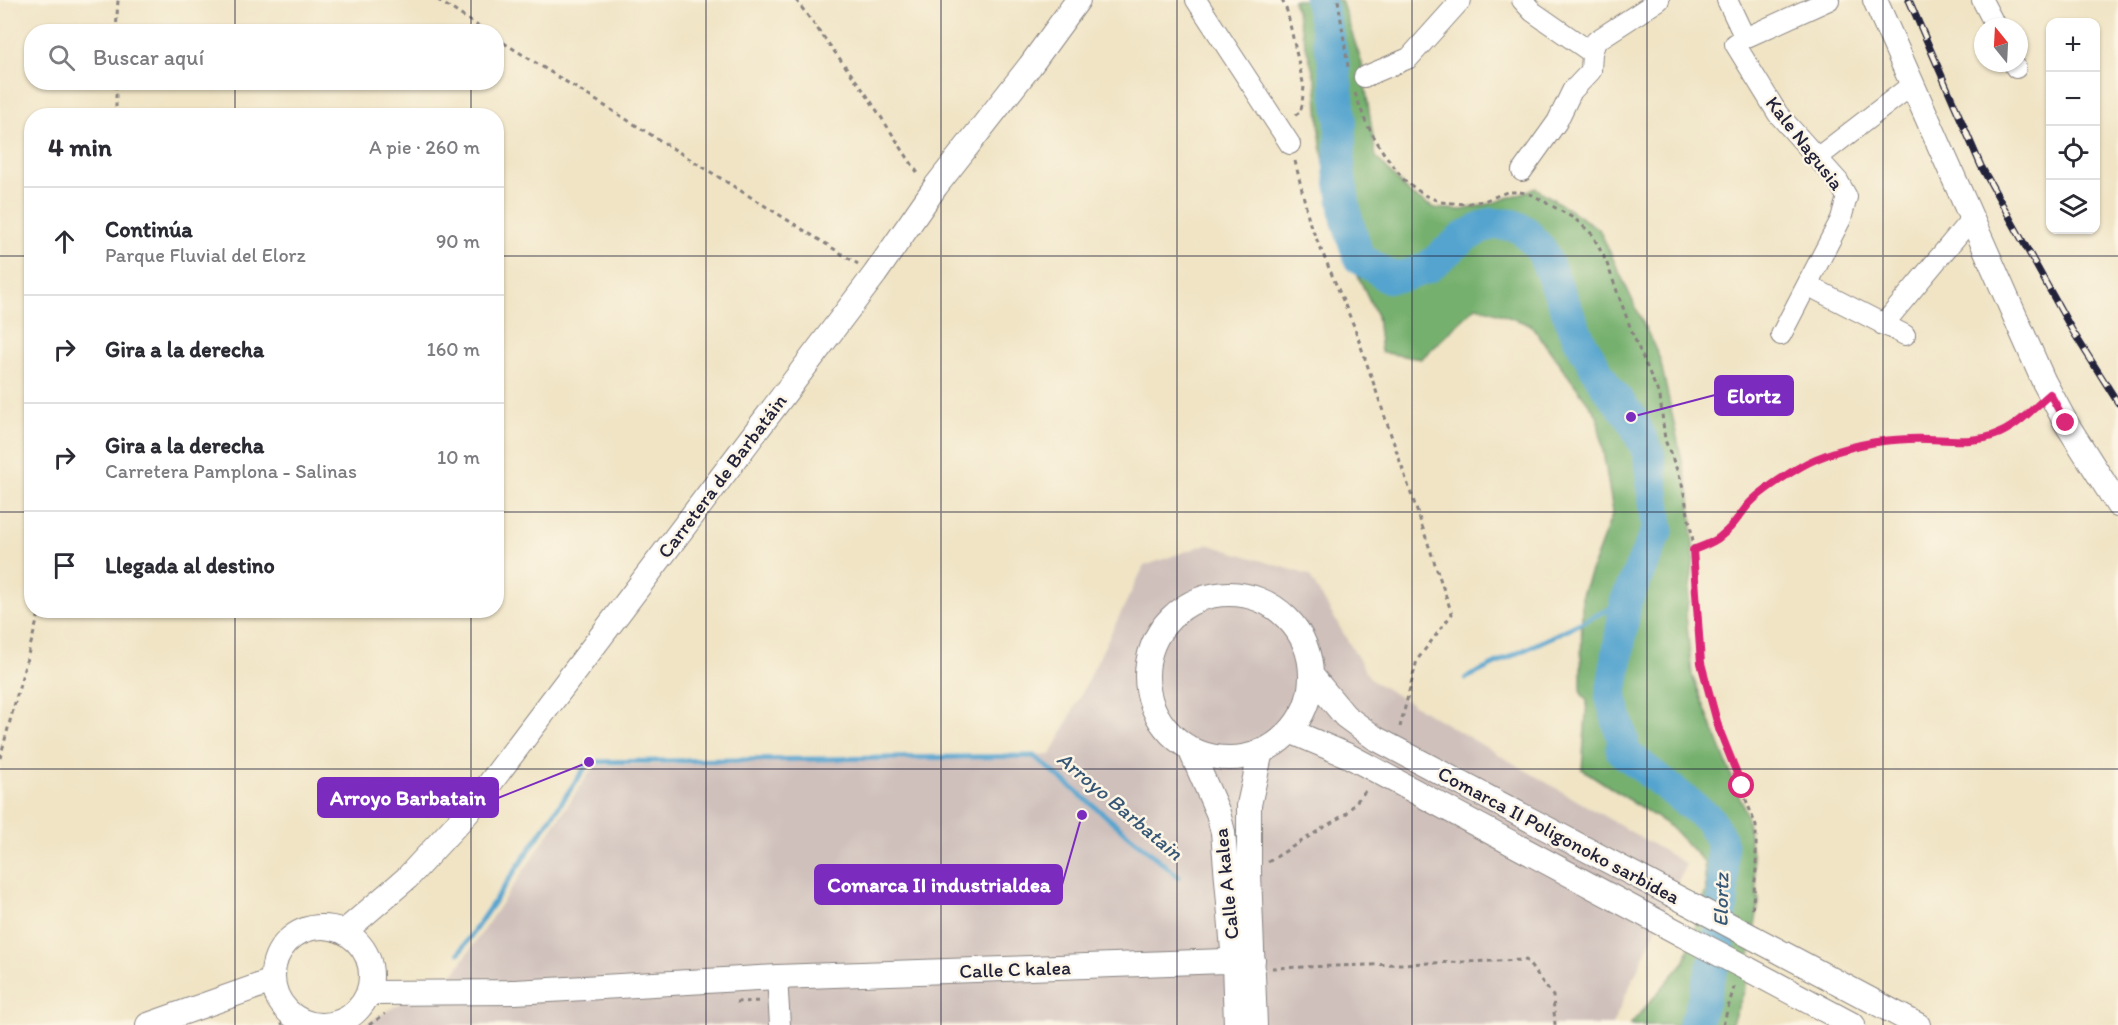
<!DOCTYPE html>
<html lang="es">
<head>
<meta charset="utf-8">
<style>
  :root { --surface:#fff; --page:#f2f2f3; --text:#2b2b33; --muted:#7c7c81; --line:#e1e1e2 }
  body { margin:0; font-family:Itim,sans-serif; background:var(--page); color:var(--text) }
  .controls { position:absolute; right:18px; top:18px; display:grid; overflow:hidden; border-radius:12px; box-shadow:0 2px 4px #0004 }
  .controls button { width:54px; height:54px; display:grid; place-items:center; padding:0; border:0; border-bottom:2px solid var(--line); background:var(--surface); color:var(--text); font:30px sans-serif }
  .compass { position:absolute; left:1974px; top:18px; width:54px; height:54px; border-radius:50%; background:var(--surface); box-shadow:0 2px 4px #0004; rotate:342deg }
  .stop { position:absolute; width:18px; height:18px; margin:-14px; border:4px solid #db2777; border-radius:50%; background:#fff }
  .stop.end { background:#db2777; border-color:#fff; box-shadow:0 2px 6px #0008 }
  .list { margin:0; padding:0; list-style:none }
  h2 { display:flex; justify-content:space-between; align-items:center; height:78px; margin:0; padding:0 24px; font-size:26px }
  h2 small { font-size:20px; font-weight:400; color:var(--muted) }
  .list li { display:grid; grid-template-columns:39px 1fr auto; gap:18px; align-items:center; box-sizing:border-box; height:108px; padding:0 24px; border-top:2px solid var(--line) }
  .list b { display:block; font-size:22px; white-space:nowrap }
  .list p { margin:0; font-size:20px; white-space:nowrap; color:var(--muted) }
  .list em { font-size:20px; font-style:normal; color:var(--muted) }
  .icon { flex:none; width:33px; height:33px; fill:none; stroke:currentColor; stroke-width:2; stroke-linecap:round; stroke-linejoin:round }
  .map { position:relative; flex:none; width:2118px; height:1025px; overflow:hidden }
  .search { position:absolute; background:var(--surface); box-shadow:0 2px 4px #0004; left:24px; top:24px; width:480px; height:66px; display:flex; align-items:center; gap:15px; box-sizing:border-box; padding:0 21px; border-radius:24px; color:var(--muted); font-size:22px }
  .panel { position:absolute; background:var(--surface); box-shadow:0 2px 4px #0004; left:24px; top:108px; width:480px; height:510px; border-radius:24px }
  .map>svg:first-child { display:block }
  .industrial { fill:#cfc0bb }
  .forest { fill:#76b06e; stroke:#4c6954; stroke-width:1.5 }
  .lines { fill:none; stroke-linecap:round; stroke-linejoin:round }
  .stream { stroke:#55a4cf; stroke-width:5 }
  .river { stroke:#55a4cf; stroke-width:32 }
  .minor-casing { stroke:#898380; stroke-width:22 }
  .tertiary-casing { stroke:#898380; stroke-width:26 }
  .path { stroke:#898380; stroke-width:3; stroke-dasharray:4.5 4.5; stroke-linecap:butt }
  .minor { stroke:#fff; stroke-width:20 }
  .tertiary { stroke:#fff; stroke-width:24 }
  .rail-casing { stroke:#22223b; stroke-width:7 }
  .rail { stroke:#fcf5e5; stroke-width:4.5; stroke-dasharray:14; stroke-linecap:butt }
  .tertiary-bridge-casing { stroke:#898380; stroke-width:26; stroke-linecap:butt }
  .tertiary-bridge { stroke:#fff; stroke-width:24 }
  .route { stroke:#db2777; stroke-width:8 }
  .grid { fill:none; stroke:#22223b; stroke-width:1.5; stroke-opacity:0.55 }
  .labels { text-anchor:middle; stroke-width:5; stroke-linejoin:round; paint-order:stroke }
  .street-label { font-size:20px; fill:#22223b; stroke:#fcf5e5 }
  .water-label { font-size:21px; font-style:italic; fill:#365676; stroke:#fcf5e5 }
  .leader { fill:none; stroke:#7b2cbf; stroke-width:2 }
  .callout-dot { fill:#7b2cbf; stroke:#fcf5e5; stroke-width:2 }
  .callout { fill:#7b2cbf; stroke:#7b2cbf; stroke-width:2 }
  .callout-label { font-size:21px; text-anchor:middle; font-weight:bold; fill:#fff }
</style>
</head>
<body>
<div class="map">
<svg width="2118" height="1025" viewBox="0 0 2118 1025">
  <rect width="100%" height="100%" fill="#fcf5e5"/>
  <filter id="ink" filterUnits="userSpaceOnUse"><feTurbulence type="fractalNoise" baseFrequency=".0167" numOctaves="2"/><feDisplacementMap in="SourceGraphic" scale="12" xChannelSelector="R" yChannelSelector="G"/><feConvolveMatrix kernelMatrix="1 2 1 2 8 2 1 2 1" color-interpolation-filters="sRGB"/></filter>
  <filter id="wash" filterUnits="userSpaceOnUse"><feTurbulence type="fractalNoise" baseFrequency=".008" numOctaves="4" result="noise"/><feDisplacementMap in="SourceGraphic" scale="24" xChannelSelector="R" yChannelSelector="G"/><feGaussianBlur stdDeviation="1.35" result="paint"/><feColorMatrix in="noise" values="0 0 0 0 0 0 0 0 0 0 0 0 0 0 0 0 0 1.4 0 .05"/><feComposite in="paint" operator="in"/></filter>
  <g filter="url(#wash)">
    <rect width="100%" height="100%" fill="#f0e4c5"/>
    <path class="industrial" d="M1207 544 1309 575 1371 680 1686 864 1612 1025H363L455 972 594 766 1051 755 1144 566Z"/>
    <path class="forest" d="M1293 0H1341L1362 64 1376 157 1411 195 1434 208 1462 210 1493 203 1536 188 1599 229 1660 359 1690 497 1694 560 1686 615 1692 675 1746 813 1759 902 1744 992 1731 1025H1630L1685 961 1706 890 1704 862 1671 827 1582 769 1587 701 1581 693 1582 595 1613 512 1597 415 1531 325 1477 306 1421 359 1381 352 1377 316 1339 236 1321 146 1316 82Z"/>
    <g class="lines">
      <path class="stream" d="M1466 678 1626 601
        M459 953 589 762 1034 756 1179 877"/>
      <path class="river" d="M1320 0 1333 58 1341 121 1339 170 1347 220 1359 258 1378 269 1387 277 1404 276 1427 268 1464 237 1490 224 1513 225 1525 231 1542 251 1579 339 1606 386 1631 417 1649 454 1658 529 1626 601 1611 697 1623 740 1622 751 1709 819 1719 836 1722 847 1723 894 1719 946 1698 1017 1693 1025"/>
    </g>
  </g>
  <g filter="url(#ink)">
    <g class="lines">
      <g class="minor-casing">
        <path id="minor" d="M1196 0 1290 144
          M1522 0 1533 12 1592 53
          M1727 0 1745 38 1735 44 1778 114 1838 181 1847 197 1841 219 1781 335
          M1982 0 1996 27
          M1745 38 1829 0
          M2013 63 2016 68
          M1364 77 1409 58 1461 0
          M1817 158 1913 84
          M1522 171 1557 122 1572 91 1591 71 1592 53 1596 41 1659 0
          M1807 285 1905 335
          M1883 325 1972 218
          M777 977 780 1025"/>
      </g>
      <g class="tertiary-casing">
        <path id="tertiary" d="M1875 0 2044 382 2066 423 2118 505
          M1147 676a82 82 0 1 1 164 0a82 82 0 1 1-164 0Z
          M1311 675 1345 716 1375 738 1688 903
          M1290 731 1349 756 1681 934
          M1190 749 1218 813 1223 832 1234 962 1236 1025
          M273 976a49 49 0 1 1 98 0a49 49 0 1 1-98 0Z
          M344 932 407 878 469 811 875 274 936 186 1030 66 1078 0
          M1754 938 1918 1025
          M1746 968 1853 1025
          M370 993 515 992 777 977 1253 960
          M148 1025 272 981
          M1255 1025 1249 874V805L1261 751"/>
      </g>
      <path class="path" d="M438 0 487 32
        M796 0 866 94 919 175
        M1282 0 1287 11 1304 87 1301 111 1293 117
        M1338 0 1348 67
        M116 32 118 0
        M496 38 858 264
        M1355 93 1366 123 1383 152 1404 180 1424 195 1441 202 1464 204 1484 201 1507 192H1520L1533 195 1575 219 1592 234 1606 261 1633 335 1660 397 1665 440 1681 480 1685 498 1693 541 1701 663 1719 729 1756 826V869L1752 913
        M116 116V82
        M1295 161 1310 224 1354 326 1452 614 1417 660 1400 727
        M1693 550 1720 538 1735 523 1749 504 1770 487 1814 460 1847 448 1886 440 1911 439 1978 440 2001 433 2036 406
        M0 758 40 610
        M1268 862 1347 813 1366 790
        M1272 968 1526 960 1553 996 1555 1025
        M736 1002 762 1001
        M282 1025 284 1008
        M293 1025V1016
        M369 1025 385 1014
        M1723 1025 1735 984"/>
      <use href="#minor" class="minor"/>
      <use href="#tertiary" class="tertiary"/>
      <g class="rail-casing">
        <path id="rail" d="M1909 0 1981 166 2072 330 2118 403"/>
      </g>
      <use href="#rail" class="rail"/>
      <g class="tertiary-bridge-casing">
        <path id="tertiary-bridge" d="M1688 903 1754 938
          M1681 934 1746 968"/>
      </g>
      <use href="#tertiary-bridge" class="tertiary-bridge"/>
    </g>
  </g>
  <g class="lines" filter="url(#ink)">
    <path class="route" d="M1742 786 1719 729 1701 663 1693 550C1702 546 1714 543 1721 536 1733 527 1739 516 1748 505 1760 491 1799 466 1816 459 1845 447 1878 440 1909 439 1939 437 1971 446 2000 433 2018 425 2035 407 2050 394L2066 423"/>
  </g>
  <path class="grid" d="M235 0V32M471 0V32M706 0V1025M941 0V1025M1177 0V1025M1412 0V1025M1647 0V1025M1883 0V1025M235 82V116M471 82V116M0 256H32M496 256H2118M0 512H32M496 512H2118M235 610V1025M471 610V1025M0 769H2118"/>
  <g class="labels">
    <g class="street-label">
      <text transform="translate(1805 143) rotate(52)" y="7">Kale Nagusia</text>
      <text transform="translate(722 476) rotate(-53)" y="7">Carretera de Barbatáin</text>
      <text transform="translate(1559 835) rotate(28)" y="7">Comarca II Poligonoko sarbidea</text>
      <text transform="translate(1226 884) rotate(-96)" y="7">Calle A kalea</text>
      <text transform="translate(1015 969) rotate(-2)" y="7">Calle C kalea</text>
    </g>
    <g class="water-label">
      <text transform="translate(1120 806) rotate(40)" y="7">Arroyo Barbatain</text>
      <text transform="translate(1721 900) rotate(-89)" y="7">Elortz</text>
    </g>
  </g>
  <path class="leader" d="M1631 417L1715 395M589 762L498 798M1082 815L1062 885"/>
  <g class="callout-dot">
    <circle cx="1631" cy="417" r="6"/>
    <circle cx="589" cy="762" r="6"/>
    <circle cx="1082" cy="815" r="6"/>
  </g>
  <g class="callout">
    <rect x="1715" y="376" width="78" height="39" rx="6"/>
    <rect x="318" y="778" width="180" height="39" rx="6"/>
    <rect x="815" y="865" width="247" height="39" rx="6"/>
  </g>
  <g class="callout-label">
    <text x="1754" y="403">Elortz</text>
    <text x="408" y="805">Arroyo Barbatain</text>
    <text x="939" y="892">Comarca II industrialdea</text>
  </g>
</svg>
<div class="controls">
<button>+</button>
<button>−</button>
<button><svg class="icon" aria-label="locate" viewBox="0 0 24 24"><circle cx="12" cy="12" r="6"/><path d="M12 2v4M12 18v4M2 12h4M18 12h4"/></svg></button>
<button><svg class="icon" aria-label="layers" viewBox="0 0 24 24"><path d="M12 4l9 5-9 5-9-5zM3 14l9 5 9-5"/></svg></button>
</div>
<svg class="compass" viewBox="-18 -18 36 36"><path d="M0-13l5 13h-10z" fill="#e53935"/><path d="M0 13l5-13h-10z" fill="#7c7c81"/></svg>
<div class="stop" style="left:1742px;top:786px"></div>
<div class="stop end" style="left:2066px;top:423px"></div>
<div class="search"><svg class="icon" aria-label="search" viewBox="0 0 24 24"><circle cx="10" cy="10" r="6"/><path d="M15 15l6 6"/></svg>Buscar aquí</div>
<section class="panel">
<h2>4 min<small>A pie · 260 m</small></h2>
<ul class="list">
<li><svg class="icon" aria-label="ahead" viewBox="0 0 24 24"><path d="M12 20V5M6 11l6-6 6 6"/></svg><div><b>Continúa</b><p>Parque Fluvial del Elorz</p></div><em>90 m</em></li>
<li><svg class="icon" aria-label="right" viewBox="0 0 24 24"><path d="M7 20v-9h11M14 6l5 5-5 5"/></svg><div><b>Gira a la derecha</b></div><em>160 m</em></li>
<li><svg class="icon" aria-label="right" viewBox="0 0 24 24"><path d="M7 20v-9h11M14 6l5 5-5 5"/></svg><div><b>Gira a la derecha</b><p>Carretera Pamplona - Salinas</p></div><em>10 m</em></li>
<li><svg class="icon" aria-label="arrive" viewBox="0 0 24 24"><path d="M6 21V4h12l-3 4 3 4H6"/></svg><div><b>Llegada al destino</b></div></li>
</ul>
</section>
</div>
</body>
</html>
